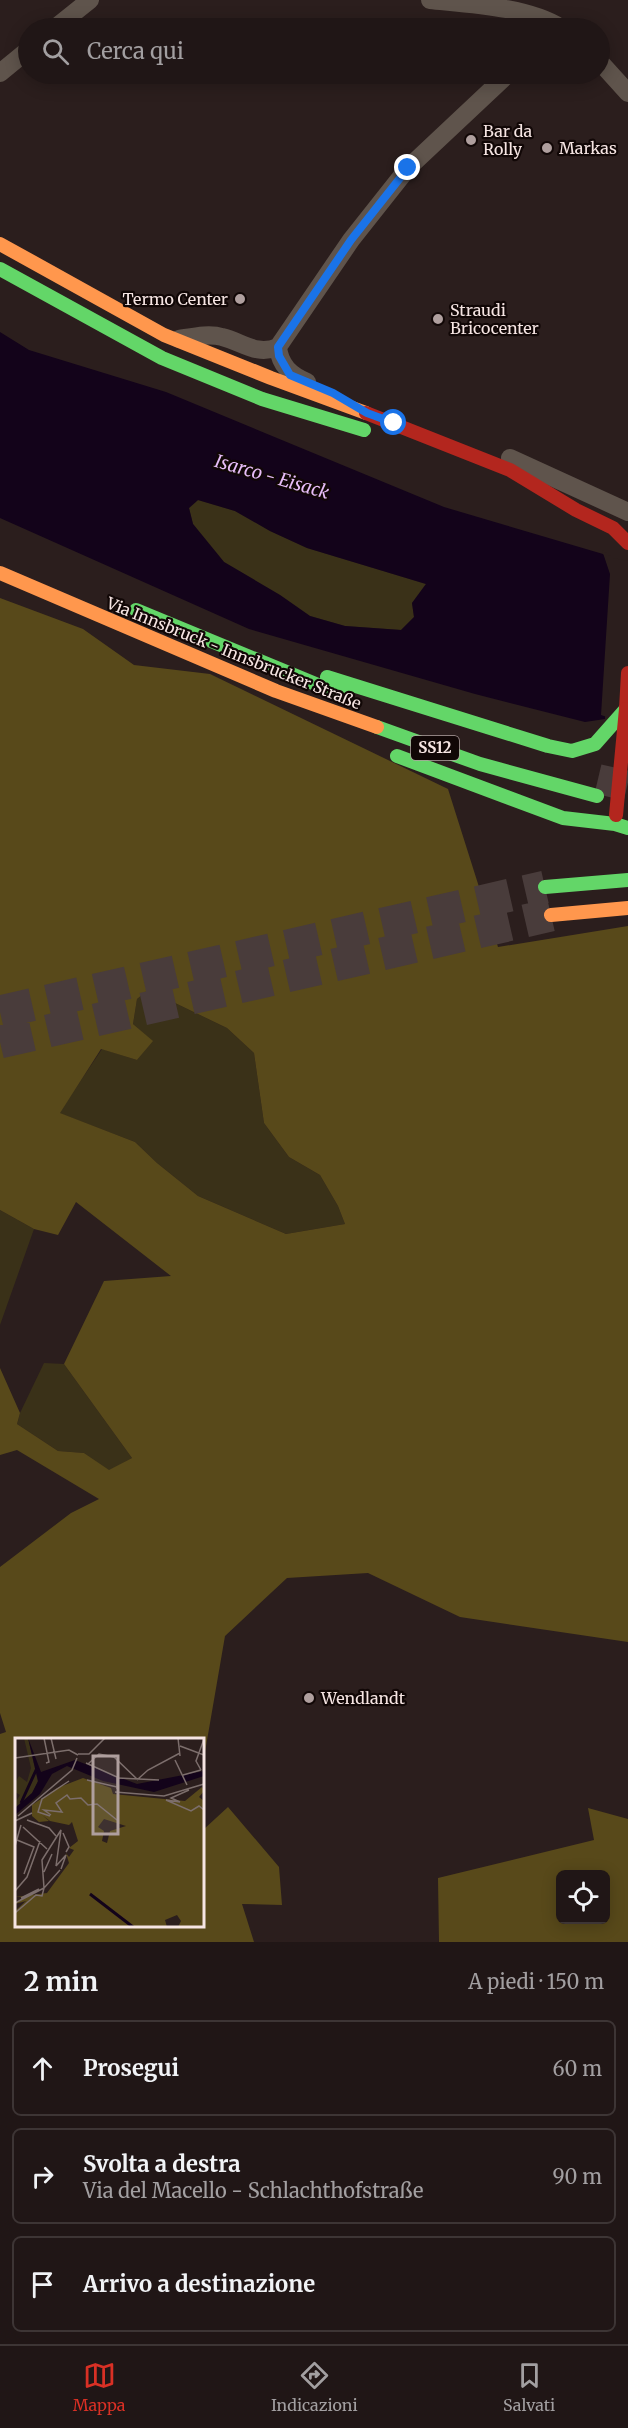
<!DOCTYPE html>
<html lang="it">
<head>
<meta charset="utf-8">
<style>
  :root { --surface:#201616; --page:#2d2323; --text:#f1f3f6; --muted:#a29fa1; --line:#3d3535; --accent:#d93025 }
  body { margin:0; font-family:Merriweather,serif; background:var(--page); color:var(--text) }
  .controls { position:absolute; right:18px; bottom:18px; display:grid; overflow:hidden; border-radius:9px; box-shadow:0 3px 15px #0003 }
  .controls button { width:54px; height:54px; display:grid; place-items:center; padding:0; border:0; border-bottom:2px solid var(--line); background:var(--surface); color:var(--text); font:30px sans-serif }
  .stop { position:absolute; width:18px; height:18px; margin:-14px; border:4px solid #1a73e8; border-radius:50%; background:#fff }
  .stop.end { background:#1a73e8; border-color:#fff; box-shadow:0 2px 6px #0008 }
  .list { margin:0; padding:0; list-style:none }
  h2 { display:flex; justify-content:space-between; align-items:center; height:78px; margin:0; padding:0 24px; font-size:26px }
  h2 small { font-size:20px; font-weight:400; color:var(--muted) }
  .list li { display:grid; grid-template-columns:39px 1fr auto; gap:18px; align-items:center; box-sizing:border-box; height:96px; margin:0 12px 12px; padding:0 12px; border:2px solid var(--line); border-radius:9px }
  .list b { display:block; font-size:22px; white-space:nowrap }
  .list p { margin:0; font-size:20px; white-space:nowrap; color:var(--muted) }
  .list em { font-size:20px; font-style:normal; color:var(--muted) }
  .icon { flex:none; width:33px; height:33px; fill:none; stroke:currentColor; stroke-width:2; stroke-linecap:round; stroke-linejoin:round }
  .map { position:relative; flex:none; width:628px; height:1942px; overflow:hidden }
  .search { position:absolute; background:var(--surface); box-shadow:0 3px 15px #0003; left:18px; right:18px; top:18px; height:66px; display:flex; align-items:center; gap:15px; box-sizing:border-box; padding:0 21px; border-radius:33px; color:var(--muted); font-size:22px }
  .sheet { height:402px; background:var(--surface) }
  nav { display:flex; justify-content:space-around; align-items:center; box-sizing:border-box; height:84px; border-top:2px solid var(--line); background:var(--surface); font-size:16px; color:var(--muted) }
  nav a { display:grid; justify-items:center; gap:3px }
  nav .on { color:var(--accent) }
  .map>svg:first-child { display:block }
  .green { fill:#3a3118 }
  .forest { fill:#58491a; fill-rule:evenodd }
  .water { fill:#13031a; fill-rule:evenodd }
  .pier { fill:#2b1e1d }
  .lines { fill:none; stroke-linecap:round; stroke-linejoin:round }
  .primary-tunnel { stroke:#493c3b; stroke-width:30; stroke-dasharray:30 15; stroke-linecap:butt }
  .highway-tunnel { stroke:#493c3b; stroke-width:33; stroke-dasharray:33 16; stroke-linecap:butt }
  .street { stroke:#5f544c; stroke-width:18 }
  .fast { stroke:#63d668; stroke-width:14 }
  .slow { stroke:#ff974d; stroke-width:14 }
  .jam { stroke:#b3261e; stroke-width:14 }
  .jam-bridge { stroke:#b3261e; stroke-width:14 }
  .route { stroke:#1a73e8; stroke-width:8 }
  .poi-dot { fill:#af9f9e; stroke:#110706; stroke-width:2 }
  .labels { text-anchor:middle; stroke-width:4.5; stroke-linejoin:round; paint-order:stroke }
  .shield { fill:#110706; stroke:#b1a2a1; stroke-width:1.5 }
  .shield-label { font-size:15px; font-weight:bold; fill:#f6e5e3 }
  .poi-label { font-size:16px; fill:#f6e5e3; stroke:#110706; text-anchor:start }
  .street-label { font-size:16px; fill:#f6e5e3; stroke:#110706 }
  .water-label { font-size:18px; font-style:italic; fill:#e7bdf8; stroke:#110706 }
  .inset-river { fill:none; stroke:#13031a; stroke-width:3 }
  .inset-road { fill:none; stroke:#7c6e6c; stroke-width:1.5 }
  .view { fill:#af9f9e; fill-opacity:0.15; stroke:#af9f9e; stroke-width:3 }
  .inset-edge { fill:none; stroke:#f6e5e3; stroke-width:3 }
</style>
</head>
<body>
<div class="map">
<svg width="628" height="1942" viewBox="0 0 628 1942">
  <rect width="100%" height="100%" fill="#2b1e1d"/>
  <path class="green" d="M198 500 235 511 270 531 307 548 426 584 412 603 414 617 401 630 345 626 310 616 280 595 224 562 193 524 189 508Z
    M148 990 227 1028 254 1053 264 1123 289 1157 320 1175 338 1206 345 1224 286 1234 198 1196 157 1163 135 1142 59 1113 102 1049 137 1060 152 1041 133 1024 137 999Z
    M0 1210 34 1229 0 1325Z
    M44 1363 64 1364 132 1458 109 1471 84 1453 58 1451 17 1424 20 1413Z"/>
  <path class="forest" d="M0 598 83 629 134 665 210 674 448 789 498 947 628 926V1642L460 1617 368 1573 287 1578 225 1636 205 1752 203 1751 202 1740H16V1926H202L203 1830 228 1807 279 1867 282 1905 242 1904 254 1942H0V1734L6 1732 0 1713V1567L71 1513 99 1499 17 1450 0 1455V1368L20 1413 17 1424 58 1451 84 1453 109 1470 132 1458 64 1364 104 1281 171 1276 76 1202 58 1235 34 1229 0 1210ZM148 990 227 1028 254 1053 264 1123 289 1157 320 1175 338 1206 345 1224 286 1234 198 1196 157 1163 135 1142 60 1113 101 1049 137 1060 153 1041 133 1024 137 999Z
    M588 1808 628 1819V1942H439L438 1878 594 1840ZM560 1874H606V1920H560Z"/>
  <path class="water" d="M0 332 29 350 166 392 444 507 603 554 612 561 605 719 585 722 475 694 249 629 0 518ZM198 500 235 511 270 531 307 548 426 584 412 603 414 617 401 630 345 626 310 616 280 595 224 562 193 524 189 508Z"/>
  <path class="pier" d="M602 550 613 558 628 561V724L601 715 610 574Z"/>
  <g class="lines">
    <path class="primary-tunnel" d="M598 779 628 786"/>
    <path class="highway-tunnel" d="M0 1012 545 887
      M0 1042 551 915"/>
    <path class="street" d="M430 0C469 4 529 7 561 28
      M55 28 90 0
      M600 62 628 93
      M0 73 28 50
      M179 339C192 337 209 333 222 337 243 342 256 356 278 347
      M278 347 351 240 408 168 508 74
      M278 347C280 366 291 375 307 382
      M510 458 628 512"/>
    <path class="fast" d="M0 269 162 358 262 399 364 430
      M136 610 347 697
      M327 677 548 746 572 751 595 744 626 709
      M377 727 480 764 597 796
      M397 756 563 818 615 824 628 828
      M545 887 628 880"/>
    <path class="slow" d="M0 244 164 335 271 378 366 413
      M0 573 276 691 377 727
      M551 915 628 908"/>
    <path class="jam" d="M366 413 510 470 576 510 613 528 628 543
      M626 709 628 673"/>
    <path class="jam-bridge" d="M616 815 626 709"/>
  </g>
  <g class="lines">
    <path class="route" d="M394 423 367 413 333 393 290 375 279 356 278 347 351 240 408 168"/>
  </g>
  <g class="poi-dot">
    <circle cx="471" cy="140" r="6"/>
    <circle cx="547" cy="148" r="6"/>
    <circle cx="240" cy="299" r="6"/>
    <circle cx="438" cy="319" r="6"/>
    <circle cx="309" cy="1698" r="6"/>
  </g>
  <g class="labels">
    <rect class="shield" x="411" y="736" width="48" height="24" rx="4.5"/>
    <g class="shield-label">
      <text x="435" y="753">SS12</text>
    </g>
    <g class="poi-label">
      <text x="483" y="137">Bar da<tspan x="483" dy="18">Rolly</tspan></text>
      <text x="559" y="154">Markas</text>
      <text x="228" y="305" text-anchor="end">Termo Center</text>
      <text x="450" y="316">Straudi<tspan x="450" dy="18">Bricocenter</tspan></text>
      <text x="321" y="1704">Wendlandt</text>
    </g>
    <g class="street-label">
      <text transform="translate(234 653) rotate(22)" y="6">Via Innsbruck - Innsbrucker Straße</text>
    </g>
    <g class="water-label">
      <text transform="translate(272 477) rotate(16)" y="6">Isarco - Eisack</text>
    </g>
  </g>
  <g transform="translate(15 1738)">
    <rect width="189" height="189" fill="#2b1e1d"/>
    <path d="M9 0H13L23 44 17 55 0 70V58L2 62 5 57 0 54V45L4 38 12 44 16 30Z" fill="#3a3118"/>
    <path d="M68 40 96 50 98 56 170 63 187 49 189 53 184 59 189 63V189H163L166 183 162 177 150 182 152 189H0V173L11 163 0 166 8 159H0L32 155 54 125 51 115 54 119 59 112 54 110 63 103 57 84 54 87 35 83 27 77 34 83 24 84 17 78V67L42 50ZM89 81 111 88 95 93 92 105 87 103 89 93 83 89Z" fill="#58491a" fill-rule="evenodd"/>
    <path d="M13 0 26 34 60 22 122 46 189 33V38L139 54 88 43 52 28 37 36 25 56 0 77V70L17 55 23 43Z" fill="#13031a"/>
    <path class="inset-river" d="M6 65 22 30M75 156 118 189"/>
    <path class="inset-road" d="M29 0 34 24 31 25M36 0 41 21M163 0 165 18M165 8 189 17M63 16H74L90 0M0 20 54 12 63 17M160 22 172 47M71 25 102 39V51M73 26 84 16 99 19 123 42M186 32 181 23 189 1M0 37V0M168 37 186 32M103 40 144 42M123 41 133 32 165 15M72 42 102 49M174 52 156 60 165 64 151 62 176 73 184 68 189 72M100 54 149 58 189 46M36 77 29 72 47 74 41 65 52 57 55 61 66 60 73 67 82 66 102 82M3 78 57 32 62 20M35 78 23 74 27 61 54 43M12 82 34 90 41 98M0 83 17 75M8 89 32 111M48 95 54 109 51 114M2 102 19 109 9 136M0 108 6 87M41 128 51 117 46 131M29 134 37 116M29 150 27 122 46 92 41 128M0 153 12 139 25 103M6 160 24 151M0 165 29 150M0 175 21 157 27 158 29 150 45 132"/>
    <path class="view" d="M78 18H103V96H78Z"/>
    <rect width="189" height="189" class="inset-edge"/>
  </g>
</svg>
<div class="controls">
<button><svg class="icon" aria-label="locate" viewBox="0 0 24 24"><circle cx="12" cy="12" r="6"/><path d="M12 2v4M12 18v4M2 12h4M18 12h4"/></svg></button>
</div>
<div class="stop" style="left:394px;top:423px"></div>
<div class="stop end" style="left:408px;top:168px"></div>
<div class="search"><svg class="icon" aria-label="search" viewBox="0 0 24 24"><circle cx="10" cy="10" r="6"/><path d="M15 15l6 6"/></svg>Cerca qui</div>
</div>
<section class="sheet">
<h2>2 min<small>A piedi · 150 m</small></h2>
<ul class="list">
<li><svg class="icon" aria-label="ahead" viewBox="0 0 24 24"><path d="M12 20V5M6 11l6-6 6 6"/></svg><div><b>Prosegui</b></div><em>60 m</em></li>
<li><svg class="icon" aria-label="right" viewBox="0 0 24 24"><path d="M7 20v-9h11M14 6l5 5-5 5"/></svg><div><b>Svolta a destra</b><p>Via del Macello - Schlachthofstraße</p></div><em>90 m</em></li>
<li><svg class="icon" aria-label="arrive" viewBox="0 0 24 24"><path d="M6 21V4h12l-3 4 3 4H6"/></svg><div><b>Arrivo a destinazione</b></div></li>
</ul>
</section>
<nav>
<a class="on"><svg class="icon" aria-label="map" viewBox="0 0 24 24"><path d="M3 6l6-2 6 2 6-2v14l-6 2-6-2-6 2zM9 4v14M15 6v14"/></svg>Mappa</a>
<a><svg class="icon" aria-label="directions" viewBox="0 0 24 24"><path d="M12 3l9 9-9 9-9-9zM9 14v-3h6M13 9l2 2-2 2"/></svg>Indicazioni</a>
<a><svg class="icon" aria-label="saved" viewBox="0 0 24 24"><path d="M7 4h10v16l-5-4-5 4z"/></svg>Salvati</a>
</nav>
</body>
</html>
